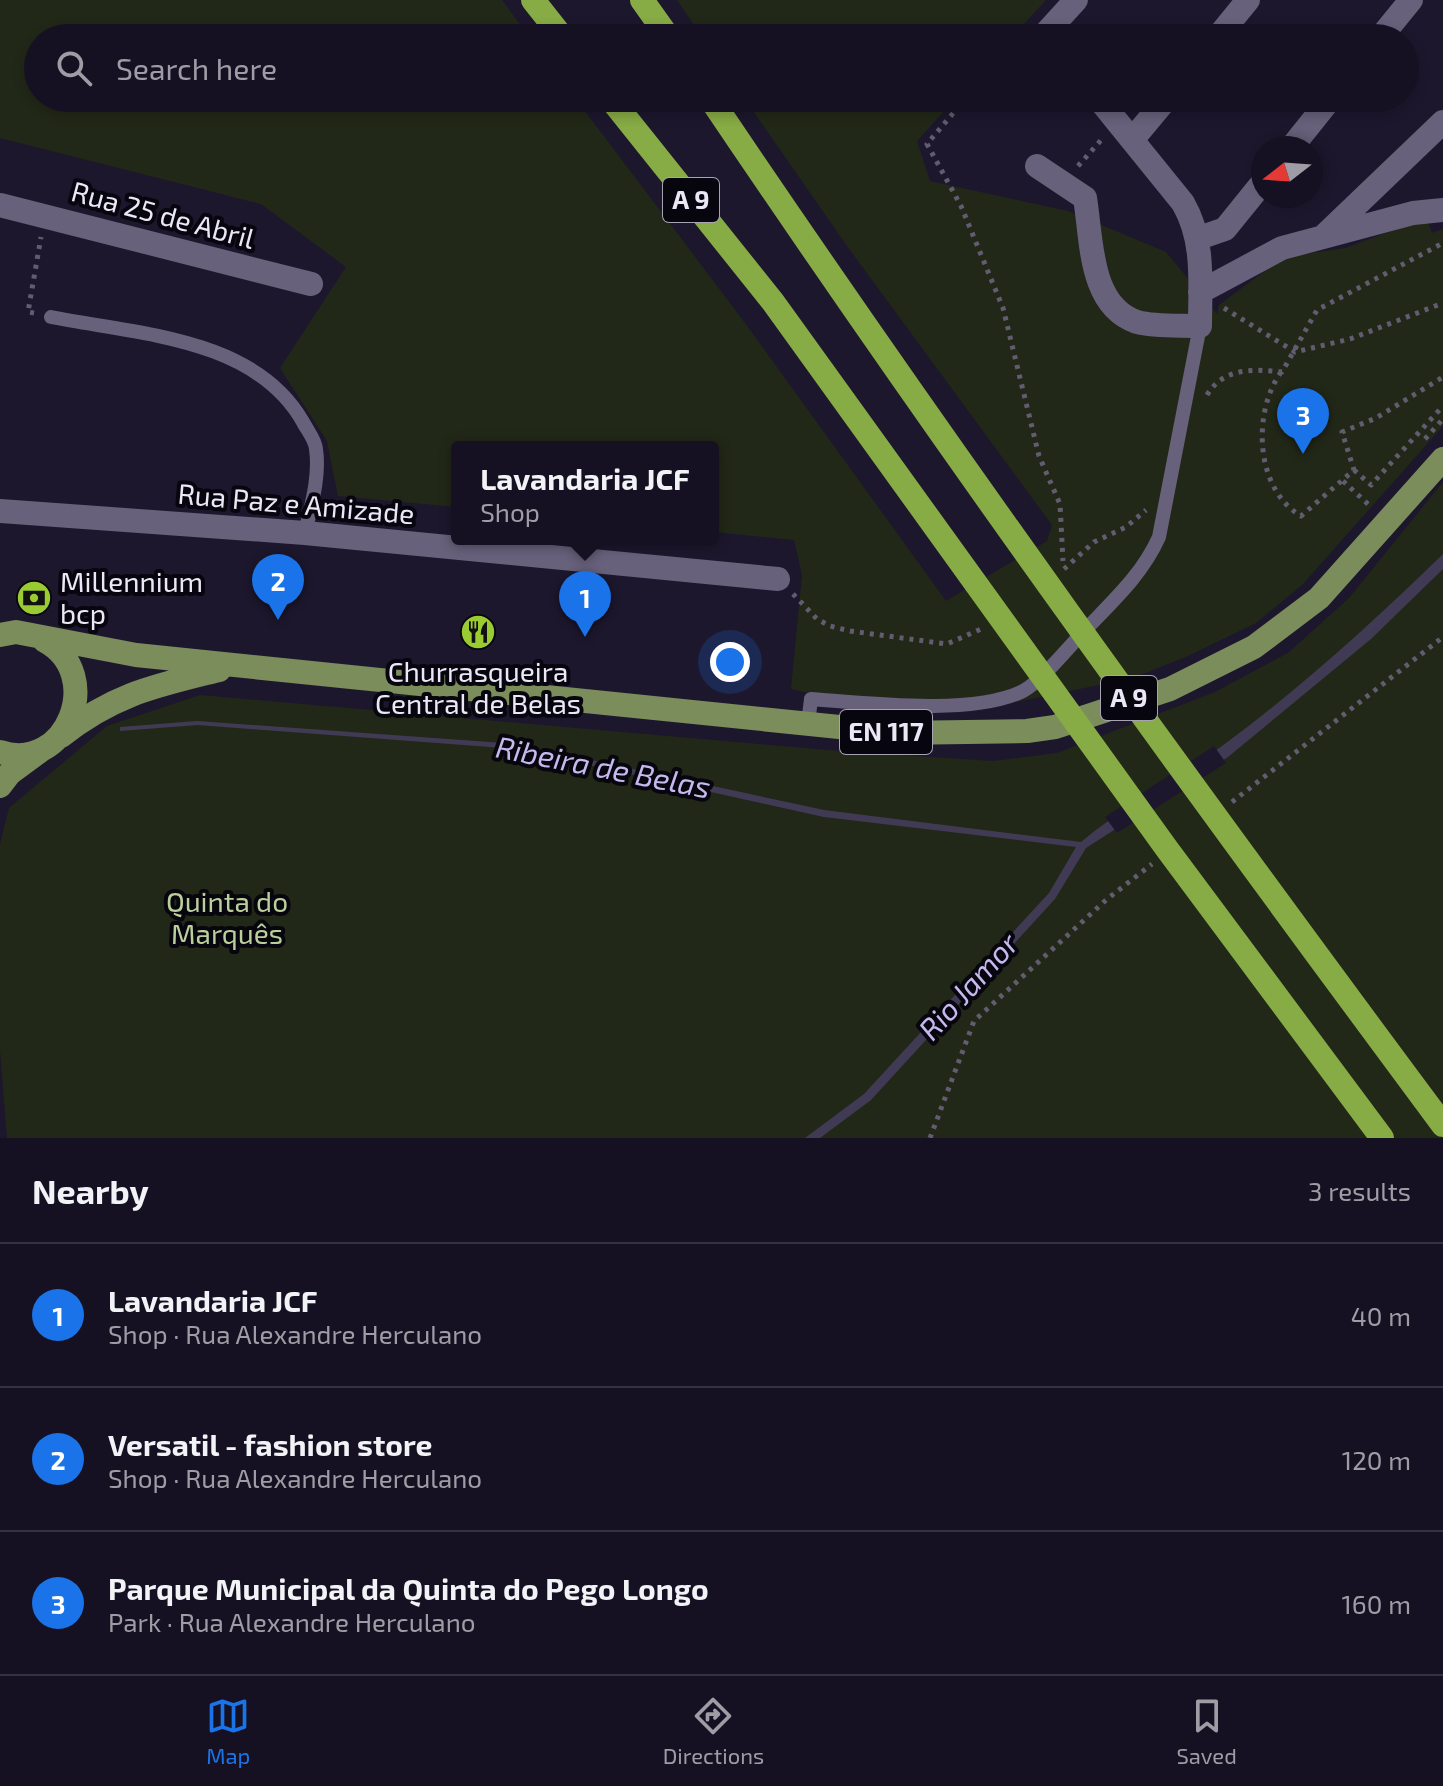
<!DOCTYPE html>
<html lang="en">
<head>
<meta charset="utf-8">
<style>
  :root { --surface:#161122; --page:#1f1a2a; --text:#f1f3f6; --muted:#9e9da5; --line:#353140; --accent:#1a73e8 }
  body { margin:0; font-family:"Exo 2",sans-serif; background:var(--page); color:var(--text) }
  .compass { position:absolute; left:1251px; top:136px; width:72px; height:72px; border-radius:50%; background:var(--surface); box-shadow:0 4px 12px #0003; rotate:253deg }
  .you { position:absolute; left:730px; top:662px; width:28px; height:28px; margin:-20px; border:6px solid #fff; border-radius:50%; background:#1a73e8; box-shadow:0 0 0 12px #1a73e833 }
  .badge { display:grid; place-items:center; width:52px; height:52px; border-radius:50%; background:var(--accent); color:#fff; font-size:26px; font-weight:700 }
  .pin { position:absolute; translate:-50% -66px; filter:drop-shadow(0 2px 4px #0008) }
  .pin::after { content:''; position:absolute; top:42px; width:28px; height:24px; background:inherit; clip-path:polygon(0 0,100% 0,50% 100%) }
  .popup { position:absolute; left:451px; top:441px; width:268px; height:104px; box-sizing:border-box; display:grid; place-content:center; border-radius:8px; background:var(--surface); filter:drop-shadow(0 2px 6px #0005); font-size:26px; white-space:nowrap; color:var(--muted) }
  .popup b { font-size:30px; color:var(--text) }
  .popup::after { content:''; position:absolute; left:50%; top:100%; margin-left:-16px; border:16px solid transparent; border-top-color:var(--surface) }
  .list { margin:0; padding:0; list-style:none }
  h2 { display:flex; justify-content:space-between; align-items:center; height:104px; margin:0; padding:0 32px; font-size:34px }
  h2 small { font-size:26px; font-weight:400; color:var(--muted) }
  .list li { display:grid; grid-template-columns:52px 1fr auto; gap:24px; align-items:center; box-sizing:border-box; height:144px; padding:0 32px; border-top:2px solid var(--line) }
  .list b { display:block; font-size:30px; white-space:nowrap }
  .list p { margin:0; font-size:26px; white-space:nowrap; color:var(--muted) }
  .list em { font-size:26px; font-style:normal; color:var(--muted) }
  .icon { flex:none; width:44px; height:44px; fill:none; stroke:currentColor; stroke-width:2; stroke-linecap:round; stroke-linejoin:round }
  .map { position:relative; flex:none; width:1443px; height:1138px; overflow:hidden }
  .search { position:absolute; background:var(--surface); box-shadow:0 4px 12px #0003; left:24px; right:24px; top:24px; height:88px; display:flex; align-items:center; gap:20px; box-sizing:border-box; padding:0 28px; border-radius:44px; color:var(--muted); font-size:30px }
  .sheet { height:536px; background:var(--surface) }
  nav { display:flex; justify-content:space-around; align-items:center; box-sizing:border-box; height:112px; border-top:2px solid var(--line); background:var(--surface); font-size:22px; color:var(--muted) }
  nav a { display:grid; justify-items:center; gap:4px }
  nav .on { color:var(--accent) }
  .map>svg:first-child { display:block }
  .green { fill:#222818 }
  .water { fill:#413a55 }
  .pier { fill:#1d172d }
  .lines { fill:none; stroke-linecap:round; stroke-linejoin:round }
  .path { stroke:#625c70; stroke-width:5; stroke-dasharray:4 6; stroke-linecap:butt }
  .lane { stroke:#68617c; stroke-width:14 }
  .street { stroke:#68617c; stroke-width:24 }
  .primary { stroke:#7b8d5b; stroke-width:24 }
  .highway { stroke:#87ab45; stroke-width:24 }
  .labels { text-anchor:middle; stroke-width:8; stroke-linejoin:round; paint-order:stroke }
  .shield { fill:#07050d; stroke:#a7a3b1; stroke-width:2 }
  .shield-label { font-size:26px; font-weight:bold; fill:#ebe7f7 }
  .street-label { font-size:28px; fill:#ebe7f7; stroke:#07050d }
  .poi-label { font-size:28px; fill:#ebe7f7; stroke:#07050d; text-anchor:start }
  .park-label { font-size:28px; fill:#bacf9a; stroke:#07050d }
  .water-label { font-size:30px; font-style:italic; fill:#c6b9ee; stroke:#07050d }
</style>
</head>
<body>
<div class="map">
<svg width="1443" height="1138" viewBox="0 0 1443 1138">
  <rect width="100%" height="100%" fill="#1d172d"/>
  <path class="green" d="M0 0H502L530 38H38V98H575L745 323 946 601 1047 541 1052 525 847 246 744 98H956L917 141 930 181 1068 211 1166 252 1217 314 1219 305 1284 257 1345 248 1426 218 1432 233 1443 229V426L1303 584 1256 623 1188 656 1133 678 1001 705 888 711 791 689 802 575 794 540 713 532V447H457V507L338 496 327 441 280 368 346 267 261 204 0 138Z
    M677 0H1046L1011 38H703Z
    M1443 482V1138H7L0 1050V844L9 808 107 726 200 695 851 752 993 761 1057 753 1215 692 1288 653 1349 598Z"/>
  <path class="water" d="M1443 554V569L1371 639 1228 757 1086 848 1055 899 871 1100 820 1138H805L864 1094 1049 893 1076 847 824 817 516 749 198 725 120 731V727L197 721 517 744 824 810 1081 842C1125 805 1176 779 1222 746 1301 688 1373 622 1443 554Z"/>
  <path class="pier" d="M1214 746 1226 763 1117 833 1105 817Z"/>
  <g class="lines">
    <path class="path" d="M966 98 927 144 961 206 1003 308 1039 456 1060 504 1063 561
      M1078 166 1103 138
      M1224 308 1295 352 1350 339 1443 303
      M34 313 28 312 41 237
      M1281 372C1252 413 1255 489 1301 516L1354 470 1342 432 1376 418 1443 377
      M1207 395C1224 367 1253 369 1282 372L1317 310 1443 243
      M1425 439 1443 419
      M1354 470 1371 485 1443 406
      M1343 481 1369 505
      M1064 569 1094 542 1126 527 1146 510
      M793 594 817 619 830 626 850 631 947 644 981 629
      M1232 802 1443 637
      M930 1138 974 1021 1106 900 1152 864"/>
    <path class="lane" d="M51 317C136 334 255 337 303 422 307 430 315 439 316 449 320 477 311 506 305 533
      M808 724 811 699C866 703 973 716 1023 691 1042 681 1071 644 1088 627 1115 599 1143 573 1159 537L1200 326"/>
    <path class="street" d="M1048 38 1045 34 1076 0
      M1217 38 1248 0
      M1380 38 1411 0
      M1132 140 1167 98
      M1291 148 1331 98
      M1037 166 1085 198C1092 240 1089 306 1137 322 1156 327 1180 325 1200 326 1200 283 1205 241 1183 203L1098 98
      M0 205 311 284
      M1326 234 1443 122
      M1199 238 1225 229 1263 182
      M1200 292 1282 248 1413 213 1443 210
      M0 511 305 533 778 579"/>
    <path class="primary" d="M0 635 16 632 136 655 898 733 1027 731 1055 727 1170 689 1254 647 1319 598 1443 459
      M61 736C114 694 155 686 219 670
      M0 752C67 774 106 674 45 641
      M0 786 10 773 40 751"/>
    <path class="highway" d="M533 0 563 38
      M642 0 669 38
      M610 98 773 302 1167 849 1382 1138
      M710 98C945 447 1192 787 1443 1125"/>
  </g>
  <defs>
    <g id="bank-disc" transform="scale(1.8)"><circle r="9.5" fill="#9bcb33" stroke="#07050d"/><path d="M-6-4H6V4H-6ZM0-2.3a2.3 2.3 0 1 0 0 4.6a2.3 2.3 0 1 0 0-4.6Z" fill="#111"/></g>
    <g id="restaurant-disc" transform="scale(1.8)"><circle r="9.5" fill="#9bcb33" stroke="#07050d"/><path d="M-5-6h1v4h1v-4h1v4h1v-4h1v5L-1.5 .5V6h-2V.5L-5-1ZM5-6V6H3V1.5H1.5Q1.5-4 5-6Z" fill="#111"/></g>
  </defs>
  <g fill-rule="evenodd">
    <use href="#bank-disc" x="34" y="598"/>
    <use href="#restaurant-disc" x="478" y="632"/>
  </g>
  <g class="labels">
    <g class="shield">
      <rect x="663" y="178" width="56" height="44" rx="6"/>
      <rect x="1101" y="676" width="56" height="44" rx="6"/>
      <rect x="840" y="710" width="92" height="44" rx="6"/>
    </g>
    <g class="shield-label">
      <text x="691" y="209">A 9</text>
      <text x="1129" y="707">A 9</text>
      <text x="886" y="741">EN 117</text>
    </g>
    <g class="street-label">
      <text transform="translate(163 215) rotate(15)" y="10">Rua 25 de Abril</text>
      <text transform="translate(296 504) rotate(5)" y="10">Rua Paz e Amizade</text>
    </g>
    <g class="poi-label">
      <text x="60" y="592">Millennium<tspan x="60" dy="32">bcp</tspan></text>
      <text x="478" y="682" text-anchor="middle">Churrasqueira<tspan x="478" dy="32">Central de Belas</tspan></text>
    </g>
    <g class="park-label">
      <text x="227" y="912">Quinta do<tspan x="227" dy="32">Marquês</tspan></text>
    </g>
    <g class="water-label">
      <text transform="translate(603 768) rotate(11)" y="10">Ribeira de Belas</text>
      <text transform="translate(969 987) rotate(-48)" y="10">Rio Jamor</text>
    </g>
  </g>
</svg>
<svg class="compass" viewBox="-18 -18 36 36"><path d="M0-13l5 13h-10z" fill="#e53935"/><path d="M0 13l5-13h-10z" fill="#9e9da5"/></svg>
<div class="you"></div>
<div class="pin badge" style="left:585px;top:637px">1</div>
<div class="popup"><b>Lavandaria JCF</b>Shop</div>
<div class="pin badge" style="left:278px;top:620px">2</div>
<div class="pin badge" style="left:1303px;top:454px">3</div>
<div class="search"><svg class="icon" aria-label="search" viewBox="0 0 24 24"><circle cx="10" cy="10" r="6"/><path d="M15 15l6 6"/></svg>Search here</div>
</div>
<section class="sheet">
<h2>Nearby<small>3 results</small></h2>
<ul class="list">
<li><span class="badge">1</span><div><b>Lavandaria JCF</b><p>Shop · Rua Alexandre Herculano</p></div><em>40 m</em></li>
<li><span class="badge">2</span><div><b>Versatil - fashion store</b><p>Shop · Rua Alexandre Herculano</p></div><em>120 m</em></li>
<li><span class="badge">3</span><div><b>Parque Municipal da Quinta do Pego Longo</b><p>Park · Rua Alexandre Herculano</p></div><em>160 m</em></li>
</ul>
</section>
<nav>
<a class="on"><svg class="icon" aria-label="map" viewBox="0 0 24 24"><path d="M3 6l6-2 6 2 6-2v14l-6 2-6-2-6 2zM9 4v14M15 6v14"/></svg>Map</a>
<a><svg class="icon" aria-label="directions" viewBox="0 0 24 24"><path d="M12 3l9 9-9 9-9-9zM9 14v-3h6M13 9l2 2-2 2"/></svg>Directions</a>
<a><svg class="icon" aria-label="saved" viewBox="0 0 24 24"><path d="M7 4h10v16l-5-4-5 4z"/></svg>Saved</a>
</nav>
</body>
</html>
